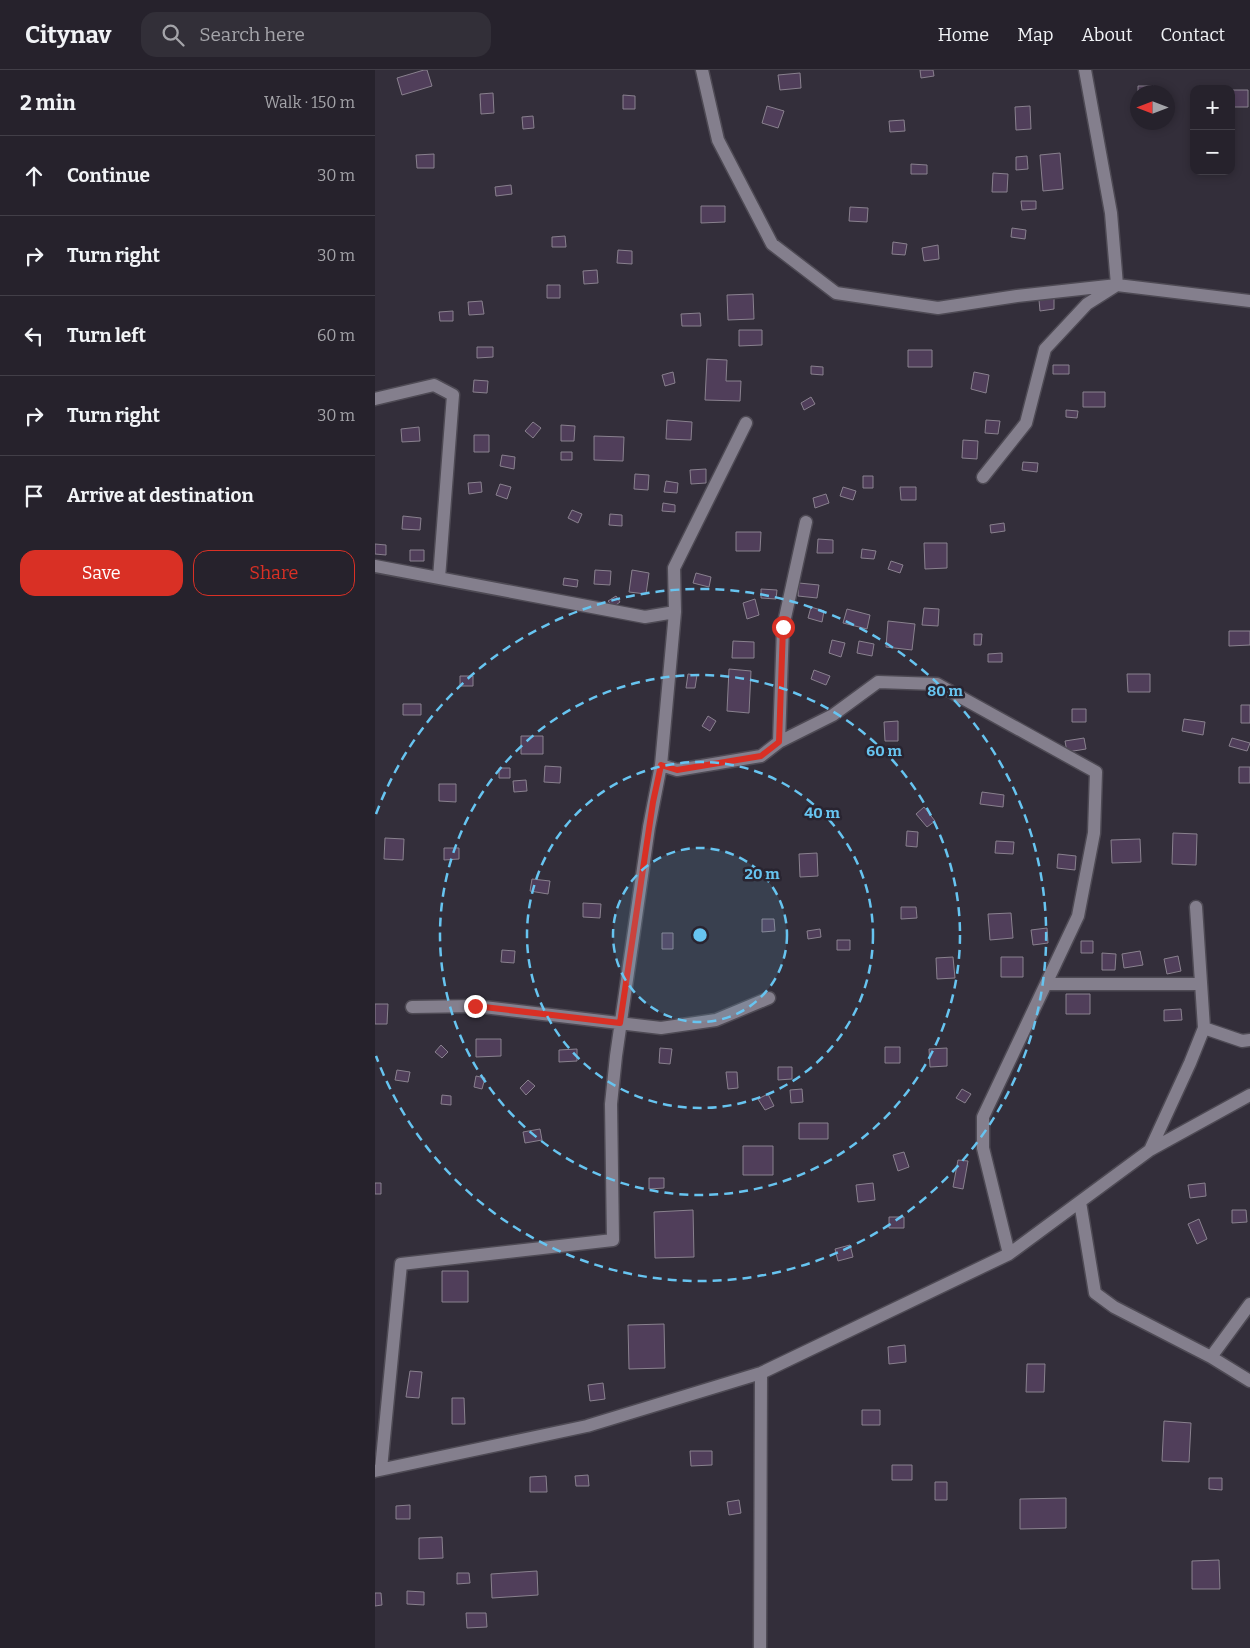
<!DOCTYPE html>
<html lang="en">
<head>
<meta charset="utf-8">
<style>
  :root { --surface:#26222c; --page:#322f38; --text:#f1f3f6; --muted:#a4a4a9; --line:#423f48; --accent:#d93025 }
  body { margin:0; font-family:Bitter,serif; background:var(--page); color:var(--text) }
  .controls { position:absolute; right:15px; top:15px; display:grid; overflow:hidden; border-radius:10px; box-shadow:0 2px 8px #0003 }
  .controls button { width:45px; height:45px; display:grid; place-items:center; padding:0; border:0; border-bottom:1px solid var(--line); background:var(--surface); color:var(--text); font:25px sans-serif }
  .compass { position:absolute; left:755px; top:15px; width:45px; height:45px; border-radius:50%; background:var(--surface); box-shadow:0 2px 8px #0003; rotate:270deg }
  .stop { position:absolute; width:15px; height:15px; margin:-11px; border:4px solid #d93025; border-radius:50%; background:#fff }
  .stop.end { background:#d93025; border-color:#fff; box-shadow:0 1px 5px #0008 }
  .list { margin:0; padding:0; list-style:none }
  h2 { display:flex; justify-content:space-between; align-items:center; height:65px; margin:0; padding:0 20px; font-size:21px }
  h2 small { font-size:16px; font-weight:400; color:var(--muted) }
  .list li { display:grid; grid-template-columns:32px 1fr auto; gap:15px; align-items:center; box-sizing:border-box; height:80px; padding:0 20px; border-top:1px solid var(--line) }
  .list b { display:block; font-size:19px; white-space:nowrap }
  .list em { font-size:16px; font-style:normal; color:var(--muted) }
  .actions { display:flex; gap:10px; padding:15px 20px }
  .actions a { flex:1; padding:11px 0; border:1px solid var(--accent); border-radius:15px; text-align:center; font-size:18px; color:var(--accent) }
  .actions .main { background:var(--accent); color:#fff }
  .icon { flex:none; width:28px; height:28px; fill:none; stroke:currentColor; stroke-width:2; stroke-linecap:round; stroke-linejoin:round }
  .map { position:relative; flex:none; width:875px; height:1578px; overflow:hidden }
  header { display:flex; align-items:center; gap:30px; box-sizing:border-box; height:70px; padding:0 25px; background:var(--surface); border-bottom:1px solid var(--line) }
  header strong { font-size:24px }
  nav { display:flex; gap:28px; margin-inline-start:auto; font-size:18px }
  .search { width:350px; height:45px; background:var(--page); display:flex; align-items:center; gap:12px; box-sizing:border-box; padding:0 18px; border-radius:15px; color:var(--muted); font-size:19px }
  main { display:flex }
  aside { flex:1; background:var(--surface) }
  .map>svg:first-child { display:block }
  .building { fill:#503e5a; stroke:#89818e }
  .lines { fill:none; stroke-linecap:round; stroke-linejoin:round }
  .minor-casing { stroke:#4e4a54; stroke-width:15 }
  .minor { stroke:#847f8d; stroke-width:12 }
  .route { stroke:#d93025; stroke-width:6 }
  .ring { fill:none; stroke:#67c4f0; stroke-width:2.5; stroke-dasharray:9 6 }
  .centre { fill:#67c4f0; stroke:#292430; stroke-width:2.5 }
  .ring-label { font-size:15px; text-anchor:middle; font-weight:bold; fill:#67c4f0; stroke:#292430; stroke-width:5; stroke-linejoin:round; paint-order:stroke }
</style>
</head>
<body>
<header>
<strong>Citynav</strong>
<div class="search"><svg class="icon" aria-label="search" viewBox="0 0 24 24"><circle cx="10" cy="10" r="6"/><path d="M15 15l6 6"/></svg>Search here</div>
<nav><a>Home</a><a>Map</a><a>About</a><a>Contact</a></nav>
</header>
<main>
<aside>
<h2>2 min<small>Walk · 150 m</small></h2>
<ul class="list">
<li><svg class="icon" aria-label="ahead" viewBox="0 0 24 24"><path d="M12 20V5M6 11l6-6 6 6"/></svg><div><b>Continue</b></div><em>30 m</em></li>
<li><svg class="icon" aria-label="right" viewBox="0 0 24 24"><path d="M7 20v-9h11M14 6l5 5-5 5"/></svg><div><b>Turn right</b></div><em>30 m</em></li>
<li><svg class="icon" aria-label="left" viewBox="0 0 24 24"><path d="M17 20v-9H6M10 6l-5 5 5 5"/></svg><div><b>Turn left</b></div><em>60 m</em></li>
<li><svg class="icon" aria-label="right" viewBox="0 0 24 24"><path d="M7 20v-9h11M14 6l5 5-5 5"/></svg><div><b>Turn right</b></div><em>30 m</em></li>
<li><svg class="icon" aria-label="arrive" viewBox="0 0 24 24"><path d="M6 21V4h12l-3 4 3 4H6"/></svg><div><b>Arrive at destination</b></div></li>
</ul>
<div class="actions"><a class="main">Save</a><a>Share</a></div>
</aside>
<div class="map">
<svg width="875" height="1578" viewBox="0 0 875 1578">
  <rect width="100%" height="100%" fill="#332e3a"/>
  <path class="building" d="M49 0H52L57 16 27 25 22 8Z
    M545 0H558L559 6 546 8Z
    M425 3 426 18 405 20 403 5Z
    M763 16H779L778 22H763Z
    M856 20H873V37H856Z
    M118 23 119 43 106 44 105 24Z
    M248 25 260 26V39H248Z
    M392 36 409 41 403 58 387 53Z
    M655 36 656 59 641 60 640 37Z
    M158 46 159 58 148 59 147 47Z
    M529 50 530 61 515 62 514 51Z
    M685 83 688 119 668 121 665 85Z
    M59 84V98H42L41 85Z
    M652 86 653 99 641 100V87Z
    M536 94 552 95V104H536Z
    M618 103 633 104 632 122H617Z
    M136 115 137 124 121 126 120 117Z
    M646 131H661V139L647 140Z
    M326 136H350V152L326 153Z
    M475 137 493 138 492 152 474 151Z
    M637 158 651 160 650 169 636 167Z
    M190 166 191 177H177V167Z
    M518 172 532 174 530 185 517 184Z
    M563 175 564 189 549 191 547 178Z
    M243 180 257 181V194L242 193Z
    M222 200 223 213 209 214 208 201Z
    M172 215H185V228H172Z
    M378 224 379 249 353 250 352 225Z
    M679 228V239L665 241 664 230Z
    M107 231 109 244 94 245 93 232Z
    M78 241V251H65L64 242Z
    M325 243 326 256H307L306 244Z
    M364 260H387V275L364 276Z
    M102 277H118V287L102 288Z
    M533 280H557V297H533Z
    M332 289 352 290 351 311H366L365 331 330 330Z
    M678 295H694V304H678Z
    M436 296 448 297V305L436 304Z
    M298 302 300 313 290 316 287 305Z
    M599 302 614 305 611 323 596 319Z
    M99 310 113 311 112 323 98 322Z
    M708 322H730V337H708Z
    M436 327 440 334 429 340 426 333Z
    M691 340 703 341 702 348 691 347Z
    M292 350 317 352 316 370 291 369Z
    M611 350 625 351 623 364 610 363Z
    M158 352 166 358 158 368 150 361Z
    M186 355 200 356 199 371H186Z
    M44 357 45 371 27 372 26 359Z
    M99 365H114V382H99Z
    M219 366 249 367 248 391 219 390Z
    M588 370 603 371 602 389 587 388Z
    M186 382H197V390H186Z
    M127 385 140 387 139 399 125 396Z
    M648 392 663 393 662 402 647 400Z
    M331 399V413L316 414 315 400Z
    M260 404 274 405 273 420 259 419Z
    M488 406H498V418H488Z
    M291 411 303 413 302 423 289 422Z
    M106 412 107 422 94 424 93 413Z
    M125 414 136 417 132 429 121 425Z
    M468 417 481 421 478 430 465 426Z
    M525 417H541V430H526Z
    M451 424 454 433 440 438 438 428Z
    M288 433 300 435V442L287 441Z
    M197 440 207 444 203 453 193 448Z
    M235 444 247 445V456L234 455Z
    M28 446 46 448 45 460 27 459Z
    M629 453 630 461 616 463 615 455Z
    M361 462H386L385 481H361Z
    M443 469 458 470V483H442Z
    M549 473H572V498L550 499Z
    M0 474 11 475V485L0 484Z
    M487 479 501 481 499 489 486 488Z
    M35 480H49V491H35Z
    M516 491 528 495 525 503 513 499Z
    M220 500 236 501 235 515 219 514Z
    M257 500 274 503 271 524 254 522Z
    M321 503 336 507 334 517 318 513Z
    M189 508 203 510 202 517 188 515Z
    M424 513 444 515 442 528 423 526Z
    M386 519 402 520 401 529 386 528Z
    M241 526 245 532 238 537 233 531Z
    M380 529 384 545 372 549 368 533Z
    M436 537 449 541 447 552 433 548Z
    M549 538 564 539 563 556 547 555Z
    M472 539 495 545 492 559 468 553Z
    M513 551 540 554 537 580 511 577Z
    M854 561H875V575L854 576Z
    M599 564H607L606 575H599Z
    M457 570 470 573 466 587 454 583Z
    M358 571 379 572V588H357Z
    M484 571 499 574 497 586 482 583Z
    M627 583V592H613V584Z
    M354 599 376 601 374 643 352 641Z
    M439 600 455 606 451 615 436 609Z
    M313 604 322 605 320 618H311Z
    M752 604H775V622H753Z
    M85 606H98V616H85Z
    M28 634H46V645H28Z
    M866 635H875V653H866Z
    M697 639H711V652H697Z
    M333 646 341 651 335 661 327 656Z
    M809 649 830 652 828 665 807 661Z
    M523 651V671H510L509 652Z
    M146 666H168V684H146Z
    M709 668 711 679 692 682 690 671Z
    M857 668 875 673 872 681 854 676Z
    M170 696 186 697 185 713 169 712Z
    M864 697H875V713H864Z
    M124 698H135V708H124Z
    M151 710 152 721 139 722 138 711Z
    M64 714H81V732L64 731Z
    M607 722 629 725 628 737 605 734Z
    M549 737 560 751 552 757 541 744Z
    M532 761 543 762 542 777 531 776Z
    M798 763 822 764 821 795 797 794Z
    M10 768 29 769 28 790 9 789Z
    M765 769 766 792 737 793 736 770Z
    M621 771 639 772 638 784 620 783Z
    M69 778H84V789L69 790Z
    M442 783 443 806 425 807 424 784Z
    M683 784 701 786 700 800 682 798Z
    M157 809 175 811 173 824 155 821Z
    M208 833 226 834 225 848 208 847Z
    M526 837H541L542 848 526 849Z
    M636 843 638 868 615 870 613 844Z
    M387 849H399L400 861 387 862Z
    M672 858 673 873 658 875 656 860Z
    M445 859 446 867 433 869 432 861Z
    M287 863H298V879H287Z
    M462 870H475V880H462Z
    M706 871H718V883H706Z
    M127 880 140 881 139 893 126 892Z
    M765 881 768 895 749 898 747 884Z
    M727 883 741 884 740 900H727Z
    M803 886 806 901 792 904 789 889Z
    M578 887 580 908 562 909 561 888Z
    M626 887H648V907H626Z
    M691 924H715V944H691Z
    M0 934H13L12 954H0Z
    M806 939 807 950 789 951V940Z
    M101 969H126V986L101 987Z
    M66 975 73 982 67 988 60 982Z
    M510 977H525V993H510Z
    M285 978 297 979 295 994 284 993Z
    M572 978V996L555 997 554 979Z
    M202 979V991L184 992V980Z
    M403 997H417V1009L403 1010Z
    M22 1000 35 1002 33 1012 20 1010Z
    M351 1002H362L363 1018 353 1019Z
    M101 1006 110 1008 107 1019 99 1017Z
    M153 1010 160 1016 151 1025 145 1018Z
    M427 1019 428 1032 416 1033 415 1020Z
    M587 1019 596 1024 590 1033 581 1028Z
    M393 1024 399 1036 390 1040 383 1029Z
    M67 1025 76 1026V1035L66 1034Z
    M424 1053H453V1069H424Z
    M165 1059 167 1070 150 1073 148 1062Z
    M368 1076H398V1105H368Z
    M529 1082 534 1097 523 1101 518 1085Z
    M583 1090 593 1091 588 1119 578 1117Z
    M274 1108H289V1118L274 1119Z
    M0 1113H6V1124H0Z
    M498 1113 500 1130 483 1132 481 1115Z
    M830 1113 831 1126 815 1128 813 1115Z
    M318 1140 319 1187 280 1188 279 1142Z
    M857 1140H871L872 1152 857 1153Z
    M514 1147H529V1158H514Z
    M824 1149 832 1169 822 1174 813 1154Z
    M475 1175 478 1187 463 1191 460 1179Z
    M67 1201H93V1232H67Z
    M289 1254 290 1298 254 1299 253 1255Z
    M530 1275 531 1292 514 1294 513 1277Z
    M652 1294H670L669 1322H651Z
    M35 1301 47 1302 44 1328 31 1327Z
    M228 1313 230 1329 215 1331 213 1315Z
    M77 1328H89L90 1354H77Z
    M487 1340H505V1355H487Z
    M789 1351 816 1353 814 1392 787 1391Z
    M315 1381H337V1395L316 1396Z
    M517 1395H537V1410H517Z
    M213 1405 214 1416H201L200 1406Z
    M171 1406 172 1422H155V1407Z
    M834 1408H847V1420L834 1419Z
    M560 1412H572V1430H560Z
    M691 1428V1458L645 1459V1429Z
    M364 1430 366 1443 354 1445 352 1432Z
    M35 1435V1449H21V1436Z
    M67 1467 68 1488 44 1489V1468Z
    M844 1490 845 1519H817V1491Z
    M162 1501 163 1525 117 1528 116 1504Z
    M82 1503H94L95 1513 82 1514Z
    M32 1521 49 1522V1535L32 1534Z
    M0 1523H6L7 1535 0 1536Z
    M91 1543H111L112 1557 92 1558Z"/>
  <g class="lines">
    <g class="minor-casing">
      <path id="minor" d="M327 0 343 70 397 174 461 223 563 238 642 226 742 215 875 231
        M0 329 59 315 78 325 64 508
        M608 407 651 353 670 279 712 234 742 215 736 143 710 0
        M0 496 270 547 300 542
        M404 672 458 645 503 612 562 614 721 702 719 763 703 846 608 1047V1078L634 1184
        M286 695 302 700 386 686 404 672 408 557 431 452
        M671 914H826
        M37 937 100 936 286 958 341 950 394 928
        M829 958 867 971 875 970
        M775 1080 815 993 829 958 821 837
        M705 1132 720 1223 739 1237 836 1287 875 1311
        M836 1287 875 1234
        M6 1399 26 1194 238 1170 236 1034 241 986 274 757 286 695 300 542 299 498 371 353
        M0 1401 212 1356 386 1303 634 1184 775 1080 875 1025
        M385 1578 386 1303"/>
    </g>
    <use href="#minor" class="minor"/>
  </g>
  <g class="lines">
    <path class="route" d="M100 936 245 953 278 732 286 695 302 700 386 686 404 672 408 557"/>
  </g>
  <circle cx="325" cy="865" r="87" fill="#67c4f0" fill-opacity=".12"/>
  <g class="ring">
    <circle cx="325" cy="865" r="87"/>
    <circle cx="325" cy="865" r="173"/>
    <circle cx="325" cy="865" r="260"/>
    <path d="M1 744A346 346 0 1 1 1 986"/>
  </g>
  <circle cx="325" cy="865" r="8" class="centre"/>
  <g class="ring-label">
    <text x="570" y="626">80 m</text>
    <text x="509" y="686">60 m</text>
    <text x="447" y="748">40 m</text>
    <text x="387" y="809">20 m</text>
  </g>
</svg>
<div class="controls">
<button>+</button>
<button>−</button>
</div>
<svg class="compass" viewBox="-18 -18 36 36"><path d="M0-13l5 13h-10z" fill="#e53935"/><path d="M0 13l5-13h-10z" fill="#a4a4a9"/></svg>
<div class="stop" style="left:408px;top:557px"></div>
<div class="stop end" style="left:100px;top:936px"></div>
</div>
</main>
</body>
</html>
